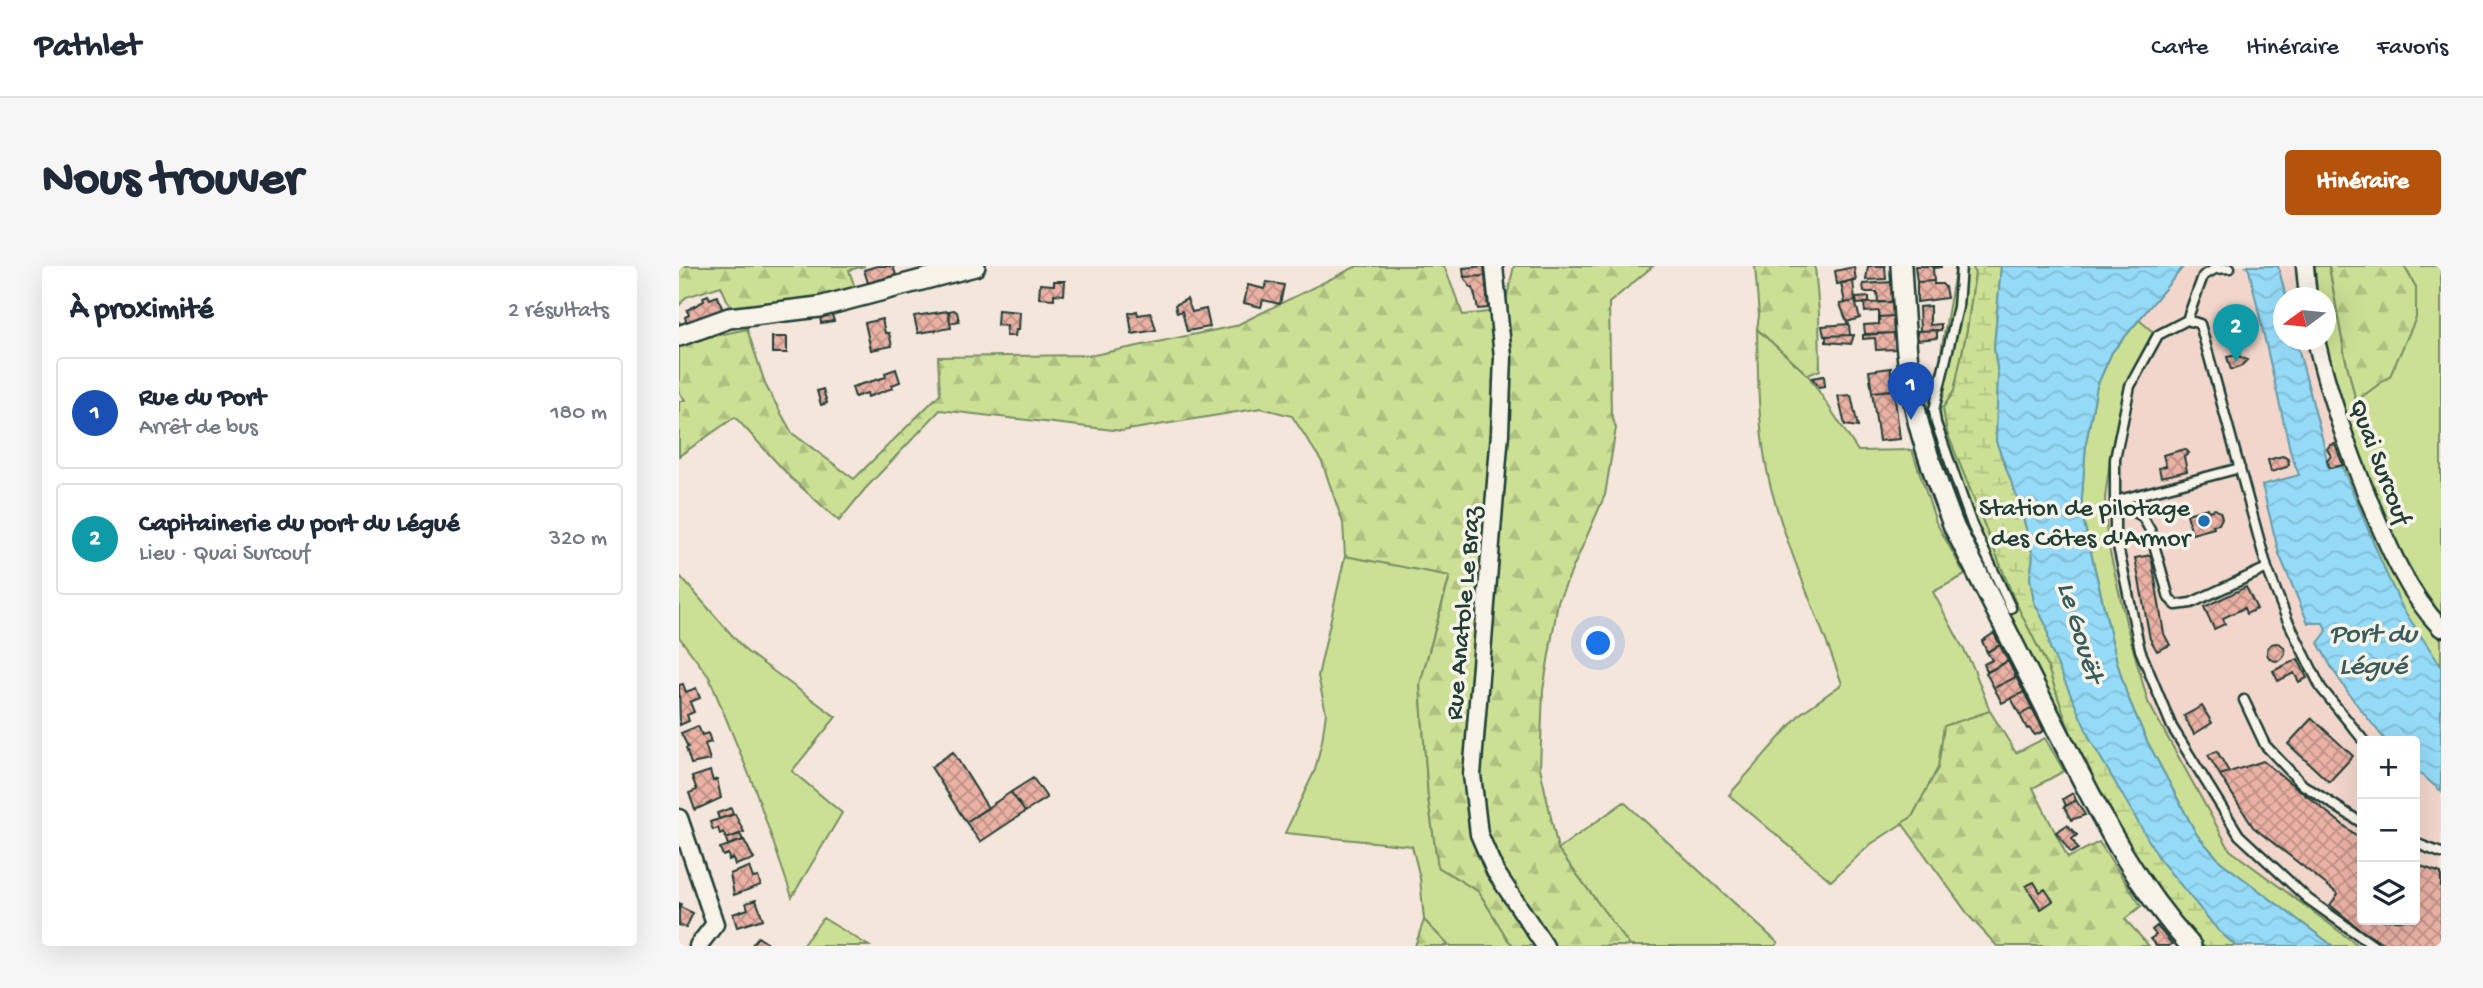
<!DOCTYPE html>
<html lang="fr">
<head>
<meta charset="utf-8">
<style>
  :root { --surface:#fff; --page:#f6f6f7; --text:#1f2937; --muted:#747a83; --line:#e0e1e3; --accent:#b45309 }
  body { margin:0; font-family:"Gochi Hand",sans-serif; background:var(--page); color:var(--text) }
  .controls { position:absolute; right:21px; bottom:21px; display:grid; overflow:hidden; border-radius:7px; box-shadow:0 7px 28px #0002 }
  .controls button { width:63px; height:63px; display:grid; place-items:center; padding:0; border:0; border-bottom:2px solid var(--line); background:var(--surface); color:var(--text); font:35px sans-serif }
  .compass { position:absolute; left:1594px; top:21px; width:63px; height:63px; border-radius:50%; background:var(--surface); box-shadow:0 7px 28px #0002; rotate:255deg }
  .you { position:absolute; left:920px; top:378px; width:24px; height:24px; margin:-18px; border:5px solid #fff; border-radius:50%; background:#1a73e8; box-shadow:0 0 0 10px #1a73e833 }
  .badge { display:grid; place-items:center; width:46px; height:46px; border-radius:50%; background:var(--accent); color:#fff; font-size:23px; font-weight:700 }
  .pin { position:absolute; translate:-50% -58px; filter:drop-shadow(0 2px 4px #0008) }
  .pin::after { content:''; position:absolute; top:37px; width:24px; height:21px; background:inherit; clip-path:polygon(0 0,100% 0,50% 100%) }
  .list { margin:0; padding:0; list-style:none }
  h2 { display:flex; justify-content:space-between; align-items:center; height:91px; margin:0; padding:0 28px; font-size:30px }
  h2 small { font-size:23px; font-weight:400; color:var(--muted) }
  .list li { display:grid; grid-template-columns:46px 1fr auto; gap:21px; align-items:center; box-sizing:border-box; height:112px; margin:0 14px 14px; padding:0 14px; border:2px solid var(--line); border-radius:7px }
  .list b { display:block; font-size:26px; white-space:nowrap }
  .list p { margin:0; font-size:23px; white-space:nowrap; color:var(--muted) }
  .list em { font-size:23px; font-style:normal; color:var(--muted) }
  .icon { flex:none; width:38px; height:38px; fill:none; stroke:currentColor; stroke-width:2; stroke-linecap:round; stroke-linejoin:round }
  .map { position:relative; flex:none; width:1762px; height:680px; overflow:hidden; border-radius:7px }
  header { display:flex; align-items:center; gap:42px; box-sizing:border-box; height:98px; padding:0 35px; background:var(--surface); border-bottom:2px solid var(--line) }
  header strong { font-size:33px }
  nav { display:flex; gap:38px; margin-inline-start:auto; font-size:24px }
  .intro { display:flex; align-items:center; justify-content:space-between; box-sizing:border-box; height:168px; padding:0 42px }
  h1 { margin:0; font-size:49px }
  .button { padding:18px 32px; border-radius:7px; background:var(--accent); color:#fff; font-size:24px; font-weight:700 }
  main { display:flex; gap:42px; padding:0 42px }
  aside { flex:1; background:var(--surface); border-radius:7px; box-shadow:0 7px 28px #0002 }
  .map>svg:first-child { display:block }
  .built { fill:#f2d6cb }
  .grass { fill:#cce095; stroke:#768e64; stroke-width:2 }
  .forest { fill:url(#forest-firs); stroke:#768e64; stroke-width:2 }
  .wetland { fill:url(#wetland-marsh); stroke:#768e64; stroke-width:2 }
  .water { fill:url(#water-waves); stroke:#669ba9; stroke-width:2 }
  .building { fill:url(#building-cross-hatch); stroke:#1f3d34; stroke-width:2 }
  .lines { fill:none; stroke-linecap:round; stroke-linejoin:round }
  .service-casing { stroke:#1f3d34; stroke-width:13 }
  .minor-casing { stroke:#1f3d34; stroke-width:21 }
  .tertiary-casing { stroke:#1f3d34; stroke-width:24 }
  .service { stroke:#f7f3e8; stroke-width:8 }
  .minor { stroke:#f7f3e8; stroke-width:16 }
  .tertiary { stroke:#f7f3e8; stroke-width:19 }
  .poi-dot { fill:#1f6fb2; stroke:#f7f3e8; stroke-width:2.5 }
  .labels { text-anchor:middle; stroke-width:7; stroke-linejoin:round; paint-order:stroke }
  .street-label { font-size:26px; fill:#1f3d34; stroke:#f7f3e8 }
  .poi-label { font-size:26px; fill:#1f3d34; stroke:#f7f3e8; text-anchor:end }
  .water-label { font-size:28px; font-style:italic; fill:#375c5b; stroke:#f7f3e8 }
</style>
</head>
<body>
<header>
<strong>Pathlet</strong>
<nav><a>Carte</a><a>Itinéraire</a><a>Favoris</a></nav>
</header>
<div class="intro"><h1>Nous trouver</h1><a class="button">Itinéraire</a></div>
<main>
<aside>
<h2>À proximité<small>2 résultats</small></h2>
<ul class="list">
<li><span class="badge" style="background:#1a4fb4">1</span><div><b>Rue du Port</b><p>Arrêt de bus</p></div><em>180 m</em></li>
<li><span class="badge" style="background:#0f9aa8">2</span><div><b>Capitainerie du port du Légué</b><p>Lieu · Quai Surcouf</p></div><em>320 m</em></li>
</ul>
</aside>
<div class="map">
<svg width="1762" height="680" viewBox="0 0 1762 680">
  <defs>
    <pattern id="forest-firs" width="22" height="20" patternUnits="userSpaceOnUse" patternTransform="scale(1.75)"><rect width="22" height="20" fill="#cce095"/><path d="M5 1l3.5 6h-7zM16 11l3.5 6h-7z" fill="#afc181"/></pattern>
    <pattern id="wetland-marsh" width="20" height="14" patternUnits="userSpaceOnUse" patternTransform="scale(1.75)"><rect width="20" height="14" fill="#cce095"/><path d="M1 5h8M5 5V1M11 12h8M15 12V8" fill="none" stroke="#afc181"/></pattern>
    <pattern id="water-waves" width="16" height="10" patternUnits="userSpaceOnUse" patternTransform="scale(1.75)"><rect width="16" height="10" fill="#95daf7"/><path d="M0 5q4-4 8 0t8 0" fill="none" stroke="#80bcd4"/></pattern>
    <pattern id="building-cross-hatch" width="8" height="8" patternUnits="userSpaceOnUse" patternTransform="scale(1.75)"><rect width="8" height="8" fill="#ebb1a5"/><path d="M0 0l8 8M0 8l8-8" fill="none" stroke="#be9187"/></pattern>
  </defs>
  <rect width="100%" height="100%" fill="#f5e6db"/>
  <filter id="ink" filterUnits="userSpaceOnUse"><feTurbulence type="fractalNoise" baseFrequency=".0143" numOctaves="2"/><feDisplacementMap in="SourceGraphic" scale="14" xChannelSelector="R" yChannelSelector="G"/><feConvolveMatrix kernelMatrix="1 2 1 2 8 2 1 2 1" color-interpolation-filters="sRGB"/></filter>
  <g filter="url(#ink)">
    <path class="built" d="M1505 0H1567L1570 4 1612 188 1620 209 1583 219 1600 288 1629 357H1644L1648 365 1639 378 1654 404 1707 475H1683V654H1736V503L1762 525V680H1680L1551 584 1469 436 1448 361 1428 273 1426 232 1432 186 1450 112 1474 66 1460 54Z
      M1599 0H1633L1637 31H1607Z
      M1617 74H1643L1677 193 1663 200 1649 202 1645 179Z"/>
    <path class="grass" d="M1277 0H1294L1296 8 1288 64 1275 125 1264 142 1268 166 1336 335 1368 399 1398 486C1339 369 1281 260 1246 133L1252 131 1261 92Z
      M1633 0H1650L1666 90 1677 135 1737 21 1725 0H1762V400C1713 344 1690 267 1663 200L1677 193 1643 74H1646V32L1637 31Z
      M1460 54 1474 66 1450 112 1432 186 1426 232 1428 273 1448 361 1469 436 1551 584 1680 680H1654L1542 596 1518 569 1467 473 1448 429 1438 396 1402 244 1407 177 1418 120 1433 86Z
      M1078 63 1129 109 1179 185 1233 184 1257 256 1286 309 1254 326 1294 401 1311 445 1265 461 1259 502 1233 551 1192 578 1152 615 1050 529 1121 448 1163 418C1140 352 1110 289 1092 222 1079 172 1079 115 1078 63Z
      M666 290 771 309 741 418 749 532 759 601 800 626 829 674 835 680H770L745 654 741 612 733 580 606 567 636 504 643 475 647 447 639 410Z
      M0 309 67 385 157 451 113 505 163 547 113 631 76 523 30 411 0 371Z
      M945 536 1099 677 1097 680H951L879 583Z
      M144 652 190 680H123Z"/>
    <path class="forest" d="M0 0H186L170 4 177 25 106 39 52 43 42 20 7 31 0 40Z
      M678 0H765L784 49 825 44 835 0H974L930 37 932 147 937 162 926 229 879 336 864 424 861 502 879 583 951 680H835L829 674 800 626 759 601 749 532 741 418 771 310 666 290 664 257 643 196 613 150 582 142 443 165 261 144 186 223 160 255 112 212 56 151 0 190V136L6 134 0 126V55L11 75 68 63 87 120 113 167 175 213 261 128 259 91 415 89 556 60Z
      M1076 0H1136L1140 47 1141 104 1129 109 1078 63 1080 50Z
      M1650 0H1725L1737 21V52L1711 110 1677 135 1666 90Z
      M1311 445 1337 487 1366 472 1385 505 1354 522 1389 592 1420 576 1462 640 1446 653 1470 680H1318L1291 651 1223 557 1233 551 1259 502 1265 460Z
      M745 654 770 680H736Z"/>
    <path class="wetland" d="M1294 0H1322L1315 82 1319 108 1317 175 1341 239 1354 290 1351 312 1355 336 1368 361 1371 382 1538 663 1557 680H1521L1456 594 1398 486 1368 399 1336 335 1268 166 1264 142 1275 125 1288 64 1296 8Z"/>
    <path class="water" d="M1322 0H1505L1433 86 1418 120 1407 177 1402 245 1438 396 1448 429 1467 473 1518 569 1542 596 1654 680H1557L1538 663 1481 594 1412 475 1371 382 1368 361 1355 336 1351 312 1354 290 1341 239 1317 175 1319 108 1315 82Z
      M1567 0H1599L1607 31 1604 32V74H1617L1645 179 1649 202 1663 200 1708 309 1724 343 1762 400V525L1736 503V475H1707L1675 435 1654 404 1639 377 1648 365 1644 357H1629L1600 288 1583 219 1620 209 1612 188 1570 4Z"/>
    <path class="building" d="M198 0H214L217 9 189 17 185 4Z
      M805 0 806 10 785 11 784 2Z
      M1189 0H1206L1207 13 1187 14Z
      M1236 0H1262V1L1254 2 1255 15 1238 16Z
      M1175 1 1177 15 1158 18 1156 5Z
      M806 10 809 42 799 43 794 22H792L785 11Z
      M1174 14 1176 35 1166 37 1162 17Z
      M375 15H386L385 29 375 28V33L360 32 361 18 375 19Z
      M1255 15V18H1263L1266 21 1268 32 1238 36V16Z
      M588 16 605 19 601 38 584 34 582 41 565 37 569 19 586 23Z
      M1212 16 1213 36H1199L1198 26H1185L1184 18Z
      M29 29 31 33 38 30 44 44 8 58 6 51 10 49 8 44 25 35 24 31Z
      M1190 31V37L1178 38 1177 32Z
      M508 33 513 46 527 43 531 61 508 65 503 45 498 47 496 39Z
      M1176 35 1181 52 1168 56 1161 38Z
      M1213 36 1214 50 1200 51V45L1186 46 1185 37Z
      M1251 40V59L1262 58V64L1241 65 1240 41Z
      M275 44 278 46 280 55 271 57 270 45Z
      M319 44 341 46 340 64H337L336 70H327L328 60 318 59Z
      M269 45 272 62 239 67 235 50Z
      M458 45 459 49 472 47 477 64 453 68 450 47Z
      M152 46 155 55 142 57 141 49Z
      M1214 50 1215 67 1186 68 1185 59 1200 58V51Z
      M203 53 206 67H210L213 80 192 84 186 57Z
      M1170 58 1171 69 1145 70 1143 60Z
      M1258 64V72L1239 74 1238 65Z
      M1215 67 1217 83 1197 84 1196 72 1184 73V69Z
      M1175 69 1172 78 1147 76V70Z
      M93 71H108V87H93Z
      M1558 89 1568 94 1561 101 1552 104 1548 91Z
      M1212 102V124L1193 126 1190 105Z
      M217 103 221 116 213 119 214 122 189 131 188 127 176 131 173 121 207 111 206 107Z
      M1145 110 1146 120 1140 121 1133 112Z
      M1256 111V120L1247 121 1246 112Z
      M144 123 148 137 142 139 138 125Z
      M1215 124 1221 173 1200 175 1193 126Z
      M1172 129 1179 161 1166 159 1159 130Z
      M1656 178 1664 199 1651 202 1648 195 1652 190 1648 183 1651 179Z
      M1506 183 1510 187 1505 191 1508 205 1482 211 1480 202 1487 200 1484 189Z
      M1603 190 1609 192 1610 198 1608 201 1592 206 1589 194Z
      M1529 242 1530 245 1536 243 1541 246 1543 252 1540 258 1534 259 1535 262 1513 268 1508 248Z
      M1472 289 1485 368 1491 379 1478 385 1471 373 1456 292Z
      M1567 321 1578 343 1567 348 1565 342 1544 352 1546 358 1535 363 1525 341Z
      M1315 367 1321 379 1308 386 1303 375Z
      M1588 386a9 9 0 1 1 18 0a9 9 0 1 1-18 0Z
      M1321 379 1329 395 1308 406 1305 398 1313 394 1308 386Z
      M1619 393 1628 412 1620 416 1615 407 1599 415 1594 405Z
      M1329 395 1337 411 1315 422 1307 407Z
      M1337 411 1345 426 1323 437 1315 422Z
      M4 418 7 426 17 422 21 432 11 436 15 446 8 449 10 455 1 459 0 419Z
      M1345 426 1353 442 1341 449 1332 432Z
      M1523 440 1533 457 1515 468 1505 450Z
      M1353 442 1365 465 1356 469 1350 462 1348 463 1341 449Z
      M1633 452 1674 490 1650 516 1609 478Z
      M19 460 23 469 29 467 32 476 26 478 31 494 12 498 7 482 9 481 2 467Z
      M1538 485 1550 506 1541 509 1529 489Z
      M274 486 309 542 287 556 252 501Z
      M1584 495 1683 574V654H1736V598L1762 607V680H1710L1687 668 1651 639 1659 628 1574 561 1541 509Z
      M31 505 34 515 38 513 42 532 16 544 10 527 18 524 13 511Z
      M354 512 368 532 346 546 332 526Z
      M332 526 346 546 301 576 287 556Z
      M1394 527 1397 534 1387 540 1384 533Z
      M1397 534 1406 549 1392 554 1385 541Z
      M52 542 54 548 40 553 38 547Z
      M56 548 65 566 47 573 44 566 41 568 39 562 34 564 31 556Z
      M1388 559 1398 569 1393 573 1399 583 1392 587 1377 566Z
      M61 568 64 574 49 579 47 573Z
      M65 574 75 593 56 599 54 592 50 594 49 588 44 590 41 582Z
      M70 601 74 612 79 611 82 619 55 629 51 608Z
      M1355 616 1361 626 1366 623 1374 635 1362 643 1347 620Z
      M77 634 84 653 58 661 54 648 69 643 67 637Z
      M0 637 2 638 1 641 14 647 7 662 0 659Z
      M1478 660 1493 678 1490 680H1477L1471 673 1477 669 1473 664Z
      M79 671 88 677 92 680H72Z"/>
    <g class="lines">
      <g class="service-casing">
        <path id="service" d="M1282 0 1279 41 1255 144 1257 157 1293 259 1332 342
          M1508 54 1524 10 1536 3 1551 2
          M1436 235 1463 250 1471 264 1490 332 1497 339 1512 337 1588 302
          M1436 235 1561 202
          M1565 434 1586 479 1624 519 1683 557
          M1685 475 1642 422 1608 353 1588 302 1521 58 1508 54 1479 69 1451 120 1436 193V266L1461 384 1493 461 1560 569 1629 633 1695 680
          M1736 577 1762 587"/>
      </g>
      <g class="minor-casing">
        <path id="minor" d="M815 0 824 91 821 167 793 509 800 568 816 605 866 680
          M1626 0 1629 32
          M1637 74C1650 130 1669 183 1691 237 1709 280 1729 328 1762 362
          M0 552 36 658 19 680"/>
      </g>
      <g class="tertiary-casing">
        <path id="tertiary" d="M1222 0C1225 52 1227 104 1239 155 1248 191 1262 227 1275 261 1309 328 1343 395 1377 462 1418 542 1451 613 1512 680
          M0 70 50 52 140 41 296 0"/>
      </g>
      <use href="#service" class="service"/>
      <use href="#minor" class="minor"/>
      <use href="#tertiary" class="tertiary"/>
    </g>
  </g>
  <circle class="poi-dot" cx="1525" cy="255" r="7"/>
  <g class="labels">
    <g class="street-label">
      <text transform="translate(1703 195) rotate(69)" y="9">Quai Surcouf</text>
      <text transform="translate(782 347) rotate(-85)" y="9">Rue Anatole Le Braz</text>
    </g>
    <g class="poi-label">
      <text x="1511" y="249">Station de pilotage<tspan x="1511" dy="30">des Côtes d'Armor</tspan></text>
    </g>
    <g class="water-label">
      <text transform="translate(1404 365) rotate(73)" y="10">Le Gouët</text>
      <text x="1694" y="375">Port du<tspan x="1694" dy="32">Légué</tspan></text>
    </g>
  </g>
</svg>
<div class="controls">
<button>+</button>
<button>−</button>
<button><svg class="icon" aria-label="layers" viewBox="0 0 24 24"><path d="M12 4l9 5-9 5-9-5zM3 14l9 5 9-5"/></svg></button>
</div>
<svg class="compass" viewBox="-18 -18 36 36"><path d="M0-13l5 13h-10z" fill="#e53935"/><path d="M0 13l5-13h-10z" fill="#747a83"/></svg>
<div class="you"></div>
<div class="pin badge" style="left:1232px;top:154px;background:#1a4fb4">1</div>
<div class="pin badge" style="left:1557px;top:96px;background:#0f9aa8">2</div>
</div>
</main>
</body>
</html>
